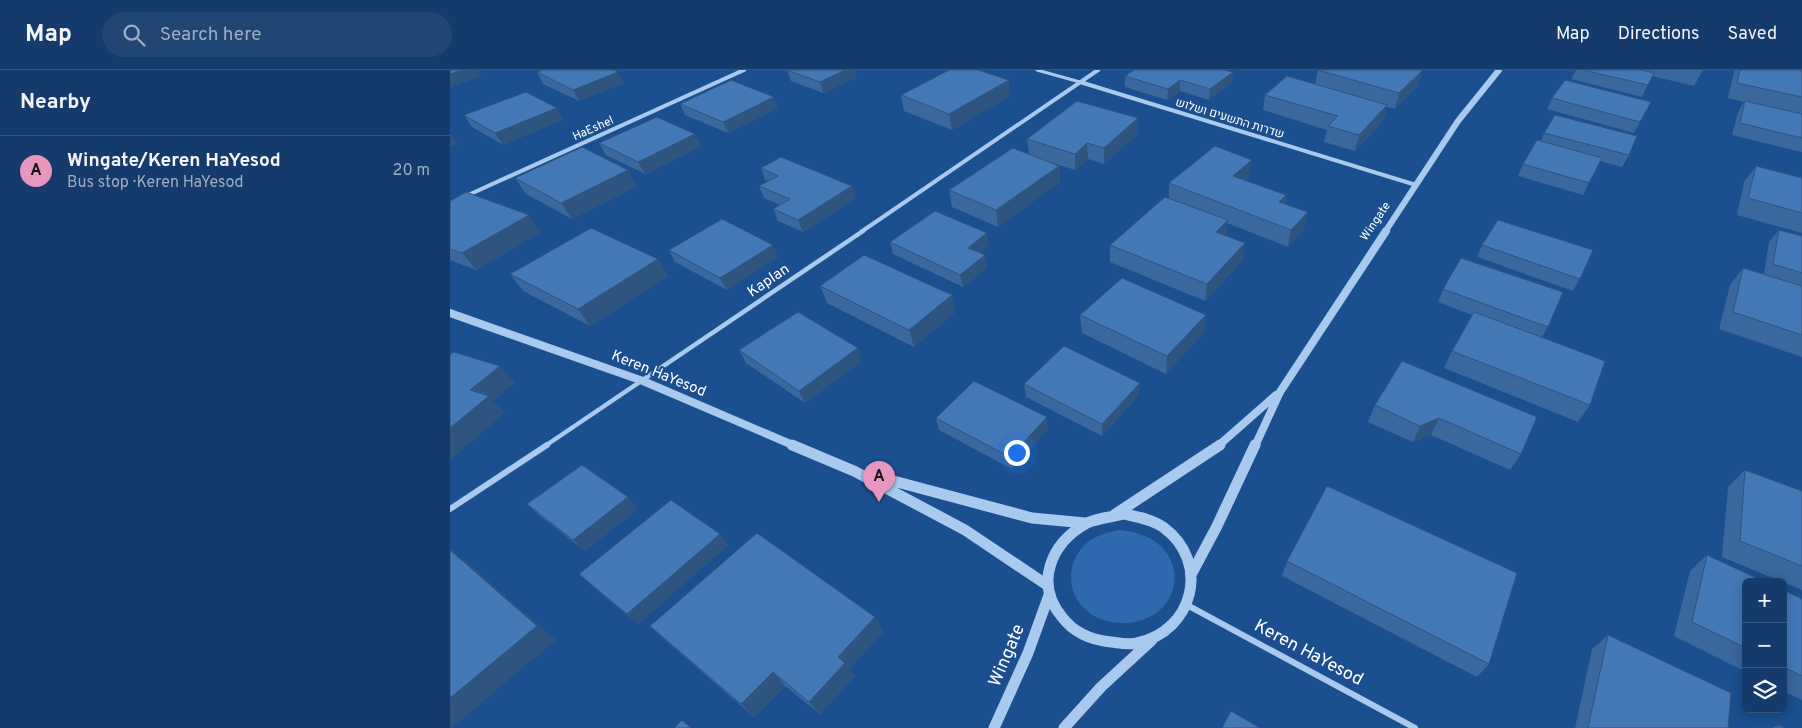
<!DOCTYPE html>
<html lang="en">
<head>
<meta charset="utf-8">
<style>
  :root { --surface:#143b6b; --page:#214673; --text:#f1f3f6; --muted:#9dadc1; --line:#33557e; --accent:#e797bd }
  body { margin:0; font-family:Overpass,Heebo,sans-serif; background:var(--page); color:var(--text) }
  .controls { position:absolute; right:15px; bottom:15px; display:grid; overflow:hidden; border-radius:8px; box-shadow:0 2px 12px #0003 }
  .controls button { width:45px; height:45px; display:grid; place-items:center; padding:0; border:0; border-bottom:1px solid var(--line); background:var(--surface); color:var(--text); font:25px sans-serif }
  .you { position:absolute; left:566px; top:382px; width:18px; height:18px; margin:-12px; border:4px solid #fff; border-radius:50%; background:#1a73e8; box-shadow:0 0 0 8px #1a73e833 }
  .badge { display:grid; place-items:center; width:32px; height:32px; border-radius:50%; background:var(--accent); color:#111; font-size:16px; font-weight:700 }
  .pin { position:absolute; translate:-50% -41px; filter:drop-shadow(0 1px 2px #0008) }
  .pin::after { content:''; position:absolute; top:26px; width:18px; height:15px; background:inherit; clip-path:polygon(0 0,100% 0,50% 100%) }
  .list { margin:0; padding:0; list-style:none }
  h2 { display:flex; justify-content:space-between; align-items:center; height:65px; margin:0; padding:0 20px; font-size:21px }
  h2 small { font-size:16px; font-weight:400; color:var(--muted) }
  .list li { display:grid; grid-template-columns:32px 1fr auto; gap:15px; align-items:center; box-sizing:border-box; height:70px; padding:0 20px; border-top:1px solid var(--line) }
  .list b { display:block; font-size:19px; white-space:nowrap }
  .list p { margin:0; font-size:16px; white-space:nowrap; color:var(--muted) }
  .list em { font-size:16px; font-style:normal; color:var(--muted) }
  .icon { flex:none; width:28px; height:28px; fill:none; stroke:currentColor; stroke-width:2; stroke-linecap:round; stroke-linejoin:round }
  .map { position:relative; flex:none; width:1352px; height:658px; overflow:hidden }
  header { display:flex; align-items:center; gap:30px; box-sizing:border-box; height:70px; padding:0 25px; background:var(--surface); border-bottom:1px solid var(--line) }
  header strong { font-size:24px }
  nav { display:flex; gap:28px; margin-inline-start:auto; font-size:18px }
  .search { width:350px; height:45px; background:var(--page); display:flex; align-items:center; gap:12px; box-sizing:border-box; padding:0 18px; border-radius:28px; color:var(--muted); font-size:19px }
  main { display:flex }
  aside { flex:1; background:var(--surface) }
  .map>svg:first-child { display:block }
  .green { fill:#2e69ad }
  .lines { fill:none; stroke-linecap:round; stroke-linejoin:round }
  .pedestrian { stroke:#a9c9ee; stroke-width:3 }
  .minor-far2 { stroke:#a9c9ee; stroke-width:4 }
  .minor-far1 { stroke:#a9c9ee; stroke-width:4.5 }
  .minor { stroke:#a9c9ee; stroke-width:6 }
  .tertiary-far2 { stroke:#a9c9ee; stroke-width:6 }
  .tertiary-far1 { stroke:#a9c9ee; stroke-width:8 }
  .tertiary { stroke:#a9c9ee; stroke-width:11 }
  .wall { fill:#3a679d }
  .shaded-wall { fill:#305480 }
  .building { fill:#4478b7; stroke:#305480 }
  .labels { text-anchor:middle; stroke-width:4; stroke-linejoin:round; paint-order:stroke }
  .far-street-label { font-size:12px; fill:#fff; stroke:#1b4f8f }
  .street-label { font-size:15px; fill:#fff; stroke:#1b4f8f }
  .near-street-label { font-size:18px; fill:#fff; stroke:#1b4f8f }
</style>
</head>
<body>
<header>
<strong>Map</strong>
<div class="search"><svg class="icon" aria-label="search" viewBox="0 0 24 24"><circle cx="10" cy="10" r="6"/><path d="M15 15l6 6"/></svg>Search here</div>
<nav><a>Map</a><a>Directions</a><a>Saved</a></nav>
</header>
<main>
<aside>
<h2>Nearby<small></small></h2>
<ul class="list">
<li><span class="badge">A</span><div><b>Wingate/Keren HaYesod</b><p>Bus stop · Keren HaYesod</p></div><em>20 m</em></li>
</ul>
</aside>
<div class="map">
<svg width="1352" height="658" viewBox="0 0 1352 658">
  <rect width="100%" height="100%" fill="#1b4f8f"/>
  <path class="green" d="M669 460C747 466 738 553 673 553 659 553 645 549 635 539 615 521 617 489 638 472 647 465 658 462 669 460Z"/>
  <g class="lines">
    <path class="pedestrian" d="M587 0 630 12"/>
    <path class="minor-far2" d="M630 12 966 115
      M16 126 294 0
      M411 162 648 0"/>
    <path class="minor-far1" d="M95 376 413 161"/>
    <path class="minor" d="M0 439 97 375
      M737 535 965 658"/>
    <path class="tertiary-far2" d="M935 162 1008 51 1049 0"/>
    <path class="tertiary-far1" d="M0 243 193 311 345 376
      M768 376 826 325
      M805 376 830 322 936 161"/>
    <path class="tertiary" d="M342 375 404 401 515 460 597 515
      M421 405 582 448 635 453
      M674 444C687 447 702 449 713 457 761 492 744 561 687 573 678 575 670 573 661 572 641 570 624 563 612 547 584 513 601 473 637 453 648 448 663 447 674 444Z
      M664 445 770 375
      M742 503 767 456 805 375
      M544 658 578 583 599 525
      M614 658 651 617 702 570"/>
  </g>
  <path class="wall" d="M337 0 407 7 373 23 341 11Z
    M868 0 968 16 945 39 937 37 933 51 905 81 874 72 877 60 813 40 815 25 865 14Z
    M1126 0H1253L1244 16 1202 6 1192 27 1121 9Z
    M1285 0H1352V82L1282 65 1288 42 1294 32 1278 28 1284 2Z
    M87 2 174 13 129 31 93 14Z
    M783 2 781 13 759 30 730 21 717 30 675 17V6Z
    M451 25 560 26 502 60 454 41Z
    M1102 28 1201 32 1184 63 1097 39Z
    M230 34 328 38 278 63 235 45Z
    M14 45 114 49 53 75 22 57Z
    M1094 63 1179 85 1172 97 1150 91 1133 125 1068 106 1073 94 1091 71Z
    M245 64 251 76 195 104 156 85 149 73Z
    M688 64 654 94 638 89 625 100 597 91 609 96 610 112 548 157 502 137 499 120 579 84 577 69Z
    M1306 96 1352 108V163L1287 145 1294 112Z
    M311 98 406 128 353 162 328 151 323 139 330 135 314 128 309 116 318 111 315 110Z
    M178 100 187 116 122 149 76 124 65 108Z
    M799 106 795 110 836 125 835 133 854 159 838 177 777 153 776 166 793 190 755 231 660 192V175L719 128V113Z
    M0 131 91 162 26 200 0 190Z
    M1329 160 1352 166V287L1269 259 1280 215 1293 198 1314 204 1319 172Z
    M440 172 539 175 529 183 535 185 537 198 513 217 443 184Z
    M323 175 328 187 277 220 225 192 219 180Z
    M1032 175 1130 209 1123 221 1027 187Z
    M208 189 218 206 140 256 73 221 60 204Z
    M370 216 505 242 464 277 377 233Z
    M993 219 1098 257 1092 267 1140 335 1128 352 994 298 1002 281 1022 245 988 232Z
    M630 245 754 262 716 304 632 263Z
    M289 280 412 291 355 333 296 293Z
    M952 291 1071 384 1060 400 981 365 963 372 918 352 925 335Z
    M574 314 689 325 652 366 576 327Z
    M486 348 598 359 562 399 489 360Z
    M1295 400 1352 421V520L1272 487 1278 417Z
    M77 434 188 439 135 481 90 446Z
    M270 464 278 475 188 554 141 515 129 504Z
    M1257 485 1296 512V602L1224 566 1240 501Z
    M837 491 1039 594 1027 607 832 506Z
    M1333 520 1352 529V630L1333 621Z
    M425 547 433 562 399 599 405 606 370 644 335 616 304 647 215 570 200 556Z
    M1158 565 1278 658H1125L1142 579Z
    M1328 655 1336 658H1322Z"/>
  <path class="shaded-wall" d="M12 0H28L32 6 0 18V4Z
    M395 0H405L407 7 373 23 370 12Z
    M972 1 968 16 945 39 949 23Z
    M168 2 174 13 129 31 123 20Z
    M783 2 781 13 759 30 760 19Z
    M559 10 560 26 502 60 499 44Z
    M730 10V21L717 30 718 19Z
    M324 27 328 38 278 63 273 52Z
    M937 35 933 51 905 81 909 65Z
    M107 38 114 49 53 75 45 63Z
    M688 48V64L654 94V78Z
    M0 64 8 74 0 77Z
    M245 64 251 76 195 104 188 92Z
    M637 73 638 89 625 100V84Z
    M802 90 799 106 781 122 783 106Z
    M609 96 610 112 548 157 546 140Z
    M178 100 187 116 122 149 111 133Z
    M402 116 406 128 353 162 348 150Z
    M836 125 833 142 829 132Z
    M858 142 854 159 838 177 841 160Z
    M79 145 91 162 26 200 12 183Z
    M778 150 776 167 766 162Z
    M537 163 539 175 520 190 518 178Z
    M795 173 793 190 755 231 757 214Z
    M323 175 328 187 277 220 270 208Z
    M535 185 537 198 513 217 510 205Z
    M208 189 218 206 140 256 128 239Z
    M502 225 505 242 464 277 459 260Z
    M756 245 754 262 716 304 717 286Z
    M408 278 412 291 355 333 349 321Z
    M50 296 65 313 43 331 55 343 0 390V358L20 320Z
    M690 313 689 325 652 366V354Z
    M597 347 598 359 562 399 560 387Z
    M989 348 981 365 963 372 970 356Z
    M178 427 188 439 135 481 123 470Z
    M270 464 278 475 188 554 177 544Z
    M0 479 14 490 106 570 2 658 0 657Z
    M425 547 433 562 399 599 405 606 370 644 359 632 388 587Z
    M323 602 335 616 304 647 291 634Z"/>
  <path class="building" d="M0 0H12L0 4Z
    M93 0H164L168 2 123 20 87 2Z
    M337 0H395L370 12Z
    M499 0H528L559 10 499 44 451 25Z
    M684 0H774L783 2 760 19 730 10 718 19 675 6Z
    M868 0H969L972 1 949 23Z
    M1133 0H1191L1204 3 1198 15Z
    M1290 0H1352V27L1287 13Z
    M837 6 937 35 909 65 878 56 888 46 815 25Z
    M281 10 324 27 273 52 230 34Z
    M1115 10 1201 32 1190 52 1102 28Z
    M76 22 107 38 45 63 14 45Z
    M627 31 688 48 654 78 637 73 625 84 577 69Z
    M1295 31 1352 44V68L1290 53Z
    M1105 45 1187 66 1179 85 1094 63Z
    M207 47 245 64 188 92 149 73Z
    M1087 70 1152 88 1139 113 1073 94Z
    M765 76 802 90 783 106 836 125 829 132 858 142 841 160 719 113Z
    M132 77 178 100 111 133 65 108Z
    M563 78 609 96 546 140 499 120Z
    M331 87 402 116 348 150 323 139 340 129 309 116 328 106 311 98Z
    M1306 96 1352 108V143L1298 128Z
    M16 122 79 145 12 183 0 179V131Z
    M715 127 778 150 766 162 795 173 757 214 660 175Z
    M485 141 537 163 518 178 535 185 510 205 440 172Z
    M272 149 323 175 270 208 219 180Z
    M1048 150 1143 180 1130 209 1032 175Z
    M141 158 208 189 128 239 60 204Z
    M1329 160 1352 166V203L1323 194Z
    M414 185 502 225 459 260 370 216Z
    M1011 188 1113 222 1098 257 993 219Z
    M1293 198 1352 216V265L1283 242Z
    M672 208 756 245 717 286 630 245Z
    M348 242 408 278 349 321 289 280Z
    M1024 242 1155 291 1140 335 1002 281Z
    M614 276 690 313 652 354 574 314Z
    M4 282 50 296 20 320 39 326 0 358V285Z
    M952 291 1087 347 1071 384 989 348 970 356 925 335Z
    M524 311 597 347 560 387 486 348Z
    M132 395 178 427 123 470 77 434Z
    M1295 400 1352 421V496L1290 471Z
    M877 416 1067 503 1039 594 837 491Z
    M221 430 270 464 177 544 129 504Z
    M307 463 425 547 388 587 395 593 359 632 323 602 291 634 200 556Z
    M0 480 87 556 0 628Z
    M1257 485 1315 512H1296V578L1242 552Z
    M1333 520 1352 529V606L1333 597Z
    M1158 565 1281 623 1278 658H1138Z
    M781 641 810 658H772Z
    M232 650 241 658H224Z
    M1328 655 1336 658H1328Z"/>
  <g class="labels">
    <g class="far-street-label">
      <text transform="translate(780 48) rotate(17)" y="4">שדרות התשעים ושלוש</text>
      <text transform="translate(143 58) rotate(-24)" y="4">HaEshel</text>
      <text transform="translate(925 151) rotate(-56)" y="4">Wingate</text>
    </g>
    <g class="street-label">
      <text transform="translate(318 210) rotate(-34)" y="5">Kaplan</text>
      <text transform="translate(209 303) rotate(22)" y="5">Keren HaYesod</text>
    </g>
    <g class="near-street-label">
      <text transform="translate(859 582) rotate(28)" y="6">Keren HaYesod</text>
      <text transform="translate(556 585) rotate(-67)" y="6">Wingate</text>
    </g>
  </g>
</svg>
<div class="controls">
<button>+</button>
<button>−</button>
<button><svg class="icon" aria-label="layers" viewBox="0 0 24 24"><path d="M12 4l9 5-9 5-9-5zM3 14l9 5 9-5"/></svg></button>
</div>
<div class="you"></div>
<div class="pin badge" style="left:429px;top:432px">A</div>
</div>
</main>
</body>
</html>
